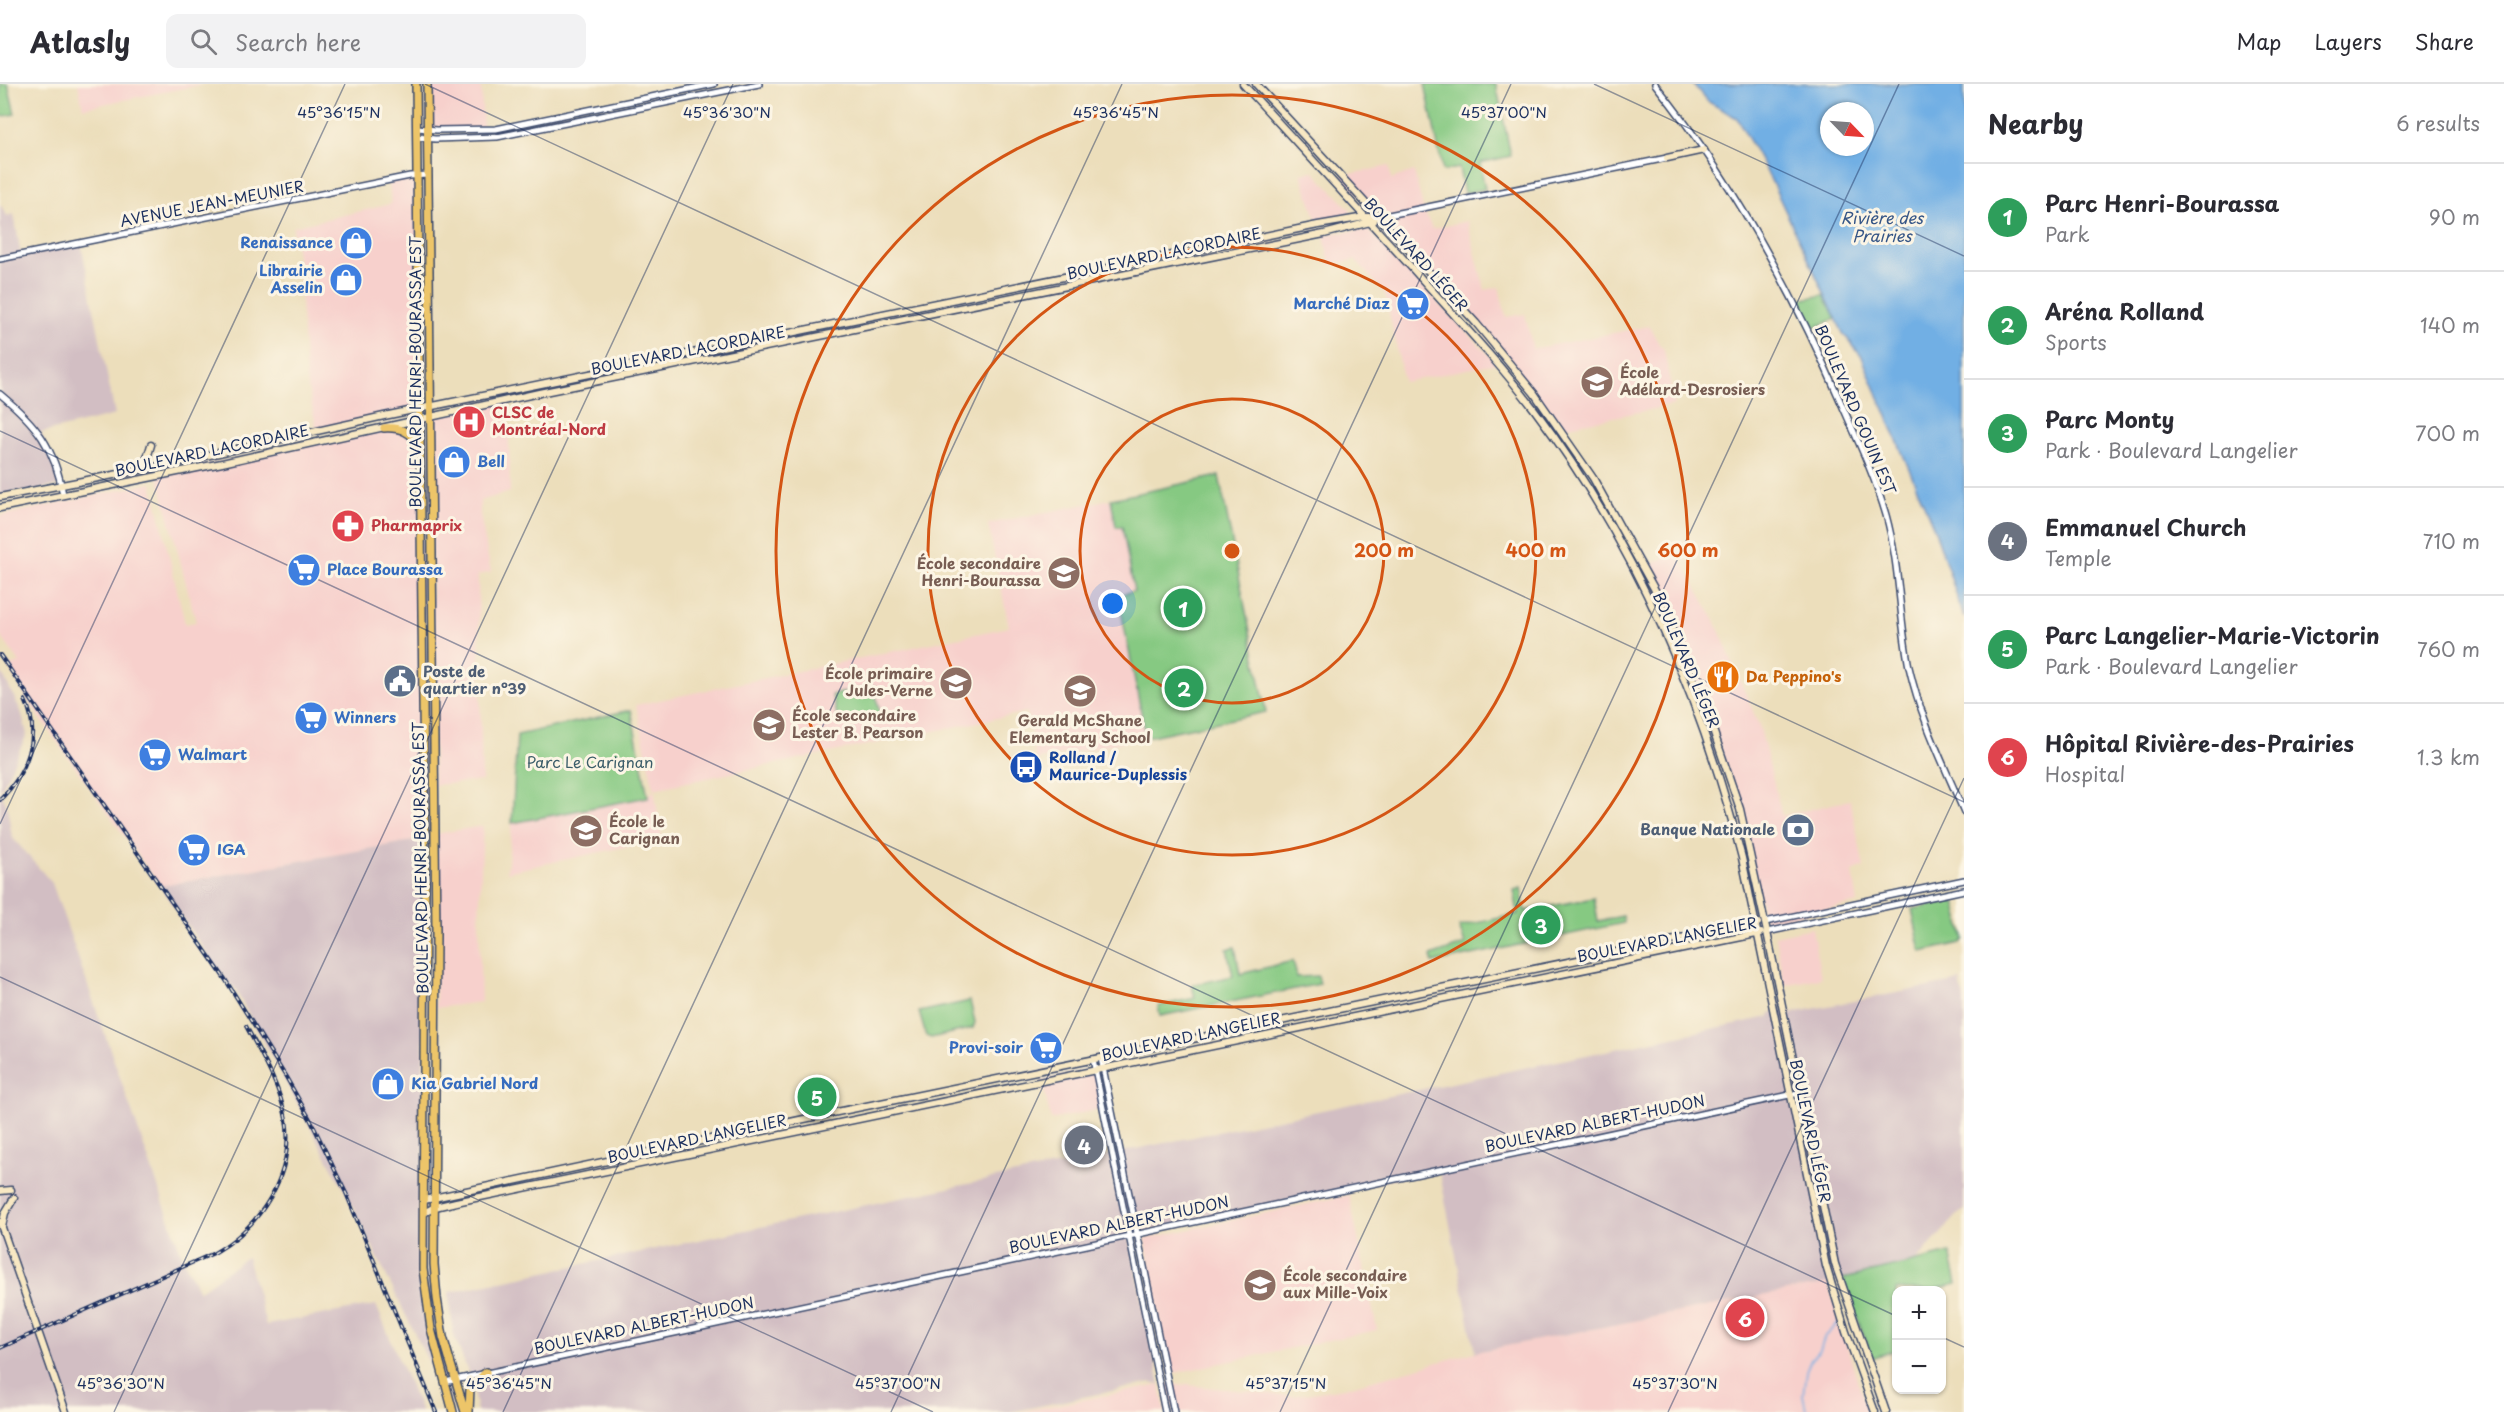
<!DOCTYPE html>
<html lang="en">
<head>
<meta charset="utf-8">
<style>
  :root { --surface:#fff; --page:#f2f2f3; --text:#2b2b33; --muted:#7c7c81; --line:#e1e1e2; --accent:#db2777 }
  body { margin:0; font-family:"Playpen Sans",sans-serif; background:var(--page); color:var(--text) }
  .controls { position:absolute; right:18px; bottom:18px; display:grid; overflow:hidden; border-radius:12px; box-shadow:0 2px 4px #0004 }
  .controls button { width:54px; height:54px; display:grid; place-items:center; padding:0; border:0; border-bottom:2px solid var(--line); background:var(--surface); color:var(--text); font:30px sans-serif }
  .compass { position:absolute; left:1820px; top:18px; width:54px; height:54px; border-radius:50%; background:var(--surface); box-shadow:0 2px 4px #0004; rotate:115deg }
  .you { position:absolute; left:1113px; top:520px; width:21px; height:21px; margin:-15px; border:4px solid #fff; border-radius:50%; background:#1a73e8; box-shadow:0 0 0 9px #1a73e833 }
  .badge { display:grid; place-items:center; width:39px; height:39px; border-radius:50%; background:var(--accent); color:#fff; font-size:20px; font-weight:700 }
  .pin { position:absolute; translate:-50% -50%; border:3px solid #fff; box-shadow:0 2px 6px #0006 }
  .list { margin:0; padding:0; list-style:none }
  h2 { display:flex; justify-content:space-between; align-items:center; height:78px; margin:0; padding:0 24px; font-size:26px }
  h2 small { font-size:20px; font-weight:400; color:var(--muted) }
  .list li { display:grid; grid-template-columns:39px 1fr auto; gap:18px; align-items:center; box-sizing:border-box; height:108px; padding:0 24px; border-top:2px solid var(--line) }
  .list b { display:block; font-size:22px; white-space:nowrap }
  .list p { margin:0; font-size:20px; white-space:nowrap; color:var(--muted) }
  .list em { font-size:20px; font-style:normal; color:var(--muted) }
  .icon { flex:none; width:33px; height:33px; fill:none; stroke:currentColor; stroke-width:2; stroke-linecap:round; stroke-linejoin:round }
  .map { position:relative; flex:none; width:1964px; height:1328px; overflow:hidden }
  header { display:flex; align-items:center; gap:36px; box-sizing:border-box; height:84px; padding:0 30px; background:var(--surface); border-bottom:2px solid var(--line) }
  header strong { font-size:28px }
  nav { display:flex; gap:33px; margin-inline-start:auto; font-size:21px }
  .search { width:420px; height:54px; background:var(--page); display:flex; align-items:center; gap:15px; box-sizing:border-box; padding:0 21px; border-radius:12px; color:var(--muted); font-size:22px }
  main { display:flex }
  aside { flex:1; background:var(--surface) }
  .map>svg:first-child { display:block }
  .built { fill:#f7d0cc }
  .industrial { fill:#d2bec3 }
  .green { fill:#86c982; stroke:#507c70; stroke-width:1.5 }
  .water { fill:#71afe4; stroke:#466fa1; stroke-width:1.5; fill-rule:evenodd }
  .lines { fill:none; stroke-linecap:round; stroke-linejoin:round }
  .stream { stroke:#71afe4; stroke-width:1.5 }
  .tertiary-casing { stroke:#3a496c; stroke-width:8 }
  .secondary-casing { stroke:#3a496c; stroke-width:9 }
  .primary-casing { stroke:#3a496c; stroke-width:10 }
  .tertiary { stroke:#fff; stroke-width:5 }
  .secondary { stroke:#f8e8c3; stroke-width:6 }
  .primary { stroke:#edc569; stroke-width:7 }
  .rail-casing { stroke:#1b2f5e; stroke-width:4 }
  .rail { stroke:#fcf5e5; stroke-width:1.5; stroke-dasharray:4.5; stroke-linecap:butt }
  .ticks { fill:none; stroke:#1b2f5e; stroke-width:1.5; stroke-opacity:0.45 }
  .ring { fill:none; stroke:#d45514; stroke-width:3 }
  .labels { text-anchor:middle; stroke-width:6; stroke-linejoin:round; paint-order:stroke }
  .street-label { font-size:15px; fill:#1b2f5e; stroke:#fcf5e5 }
  .shop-label { font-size:15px; font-weight:bold; fill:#366cbe; stroke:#fcf5e5; text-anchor:start }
  .education-label { font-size:15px; font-weight:bold; fill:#785e54; stroke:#fcf5e5; text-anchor:start }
  .health-label { font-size:15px; font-weight:bold; fill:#be3a42; stroke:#fcf5e5; text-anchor:start }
  .service-label { font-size:15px; font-weight:bold; fill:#4e5e75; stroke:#fcf5e5; text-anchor:start }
  .food-label { font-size:15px; font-weight:bold; fill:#c56008; stroke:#fcf5e5; text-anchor:start }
  .transit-label { font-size:15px; font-weight:bold; fill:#164399; stroke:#fcf5e5; text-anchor:start }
  .park-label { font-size:15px; fill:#3b5d69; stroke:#fcf5e5 }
  .water-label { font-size:16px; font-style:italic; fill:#355586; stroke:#fcf5e5 }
  .ticks-label { font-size:15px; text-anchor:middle; fill:#1b2f5e; stroke:#fcf5e5; stroke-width:6; stroke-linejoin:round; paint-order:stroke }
  .centre { fill:#d45514; stroke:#fcf5e5; stroke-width:3 }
  .ring-label { font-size:18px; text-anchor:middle; font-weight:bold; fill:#d45514; stroke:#fcf5e5; stroke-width:6; stroke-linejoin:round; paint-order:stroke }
</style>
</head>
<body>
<header>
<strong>Atlasly</strong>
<div class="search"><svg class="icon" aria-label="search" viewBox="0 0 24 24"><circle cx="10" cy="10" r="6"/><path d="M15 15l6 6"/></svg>Search here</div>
<nav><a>Map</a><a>Layers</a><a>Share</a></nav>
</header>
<main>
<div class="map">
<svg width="1964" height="1328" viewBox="0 0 1964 1328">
  <rect width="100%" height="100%" fill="#fcf5e5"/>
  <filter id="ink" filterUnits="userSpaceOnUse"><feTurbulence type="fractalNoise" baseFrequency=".0167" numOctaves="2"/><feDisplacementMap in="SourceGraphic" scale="12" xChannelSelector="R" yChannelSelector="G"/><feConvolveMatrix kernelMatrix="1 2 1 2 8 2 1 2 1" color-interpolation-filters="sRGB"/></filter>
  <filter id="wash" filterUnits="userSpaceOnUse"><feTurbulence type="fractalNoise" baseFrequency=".008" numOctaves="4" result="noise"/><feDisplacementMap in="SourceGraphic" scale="24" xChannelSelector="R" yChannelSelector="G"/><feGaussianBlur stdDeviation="1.35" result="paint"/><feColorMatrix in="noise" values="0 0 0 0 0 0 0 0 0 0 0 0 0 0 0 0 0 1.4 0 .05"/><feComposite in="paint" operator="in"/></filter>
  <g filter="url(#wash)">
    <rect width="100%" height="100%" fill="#ecdebb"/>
    <path class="built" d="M78 0H205L83 24Z
      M427 0H481L483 45H428Z
      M1389 82 1391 95 1414 87 1423 124 1432 145 1467 137 1485 206 1499 203 1506 233 1525 230 1533 265 1649 242 1659 260 1664 265 1674 321 1559 344 1503 271 1341 92Z
      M1313 87 1351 126 1350 130 1317 137 1301 90Z
      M417 91 421 325 317 347 306 294 299 186 293 143 391 120 389 96Z
      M1368 146 1497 279 1404 298 1385 209 1355 176 1330 181 1324 150Z
      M508 316 510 408 480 417V430L491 488 478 491 482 697 434 701 430 334Z
      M421 336 424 755 160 802 31 621 8 582 20 579 0 551V432L152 399 185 540 196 538 158 391Z
      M1111 415 1116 443 1122 442 1134 507 1118 511 1146 653 1036 676 1027 628 654 705 662 755 507 788 512 739 648 713 654 706 636 621 1009 543 988 440Z
      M1676 468 1714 534 1760 644 1782 732 1850 716 1864 783 1853 788 1858 819 1765 838 1740 725 1717 653 1644 484Z
      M483 742 479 837 481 918 436 924 435 750Z
      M1812 844 1821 894 1784 901 1775 852Z
      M1095 985 1104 1024 1051 1036 1042 996Z
      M1349 1111 1377 1246 1170 1290 1145 1155Z
      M1828 1199 1867 1328H1174L1168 1299 1292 1312 1344 1304 1475 1268Z
      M1160 1301 1165 1328H1019Z"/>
    <path class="industrial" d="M0 120 7 132 14 130 21 171 81 159 115 331 41 349 61 401 0 413Z
      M0 585 21 627 27 650 0 708 7 722 12 753 52 799 184 1177 199 1207 247 1173 266 1241 376 1221 421 1328H0Z
      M424 755 423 1185 427 1226 453 1328 346 1109 235 905 225 895 160 802Z
      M1960 897 1964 916V1124L1914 1179 1828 1199 1475 1268 1439 1085 1129 1151 1160 1301 1151 1299 1011 1328H477L471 1296 453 1249 449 1208 1769 933 1773 928 1783 925 1791 929Z"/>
    <path class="green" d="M0 0H8L15 30 0 33Z
      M1425 0H1496L1511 72 1480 79 1485 105 1464 109 1459 84 1443 87Z
      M1824 211 1836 235 1813 244 1798 216Z
      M1219 392 1266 628 1146 653 1118 511 1134 507 1122 442 1116 443 1111 415Z
      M874 602 880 631 839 640 832 611Z
      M631 626 648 713 512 739 517 651Z
      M1521 804 1525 827 1594 814 1598 837 1623 832 1624 839 1433 879 1431 872 1465 860 1459 843 1518 830 1514 806Z
      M1955 817 1964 855 1961 859 1921 868 1912 825Z
      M1235 863 1240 890 1293 877 1297 893 1318 892 1320 900 1160 932 1158 922 1195 914 1192 901 1233 892 1227 865Z
      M970 917 975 938 973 944 931 954 926 952 919 928Z
      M822 999 829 1030 813 1034 806 1003Z
      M1950 1169 1957 1200 1932 1206H1896V1245H1895L1896 1266 1872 1274 1843 1195Z"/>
    <path class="water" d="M1693 0H1964V534L1936 449 1862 273 1843 249 1769 92 1737 34 1707 17ZM1829 27H1865V63H1829Z"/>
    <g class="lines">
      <path class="stream" d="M1806 1325 1803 1311 1806 1288 1811 1275 1820 1267 1825 1252 1839 1238"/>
    </g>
  </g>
  <g filter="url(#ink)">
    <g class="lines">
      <g class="tertiary-casing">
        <path id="tertiary" d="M1655 0C1733 96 1793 208 1842 321 1858 357 1875 393 1886 431 1900 481 1899 533 1909 583 1920 633 1944 681 1964 728
          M418 44 436 46 496 45 714 0
          M417 53 435 55 497 53 759 0
          M1379 133 1667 74
          M0 175 410 92 428 91
          M0 310C36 340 55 363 63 411
          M1765 838 1964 796
          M1767 848 1964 806
          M1101 974 1174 1328
          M1093 975 1165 1328
          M445 1298 1799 1009"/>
      </g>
      <g class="secondary-casing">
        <path id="secondary" d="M1243 0C1299 61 1355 122 1411 183 1453 230 1496 275 1534 325 1634 458 1701 614 1742 774L1826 1182 1846 1248 1875 1328
          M1256 0 1476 239 1534 309 1593 394 1656 508 1707 628 1740 725 1767 848 1835 1180 1886 1328
          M1667 74 1704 66
          M140 384 147 374 151 361
          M0 413 165 381 384 332 1318 141 1365 133H1379
          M0 424 222 379 539 309 1324 150 1374 137
          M0 1107 11 1106
          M424 1116 837 1028 1758 839
          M424 1129 435 1123 456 1118 1761 849
          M0 1138 66 1328
          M2 1142 5 1129 14 1114"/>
      </g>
      <g class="primary-casing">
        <path id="primary" d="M416 0 425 794 423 1185 431 1245 453 1328
          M427 0 436 847 434 1180 437 1214 443 1253 465 1328
          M384 344C399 343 414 348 419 363
          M469 1328 470 1304 486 1288"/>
      </g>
      <use href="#tertiary" class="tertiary"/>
      <use href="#secondary" class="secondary"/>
      <use href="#primary" class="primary"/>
      <g class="rail-casing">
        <path id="rail" d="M0 571 225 895 286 993 310 1035 346 1109 436 1328
          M0 716C27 689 42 651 25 616
          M0 1264 214 1169C260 1143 295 1090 286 1035 280 1002 262 972 246 942"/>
      </g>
      <use href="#rail" class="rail"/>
    </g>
  </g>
  <path class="ticks" d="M425 0 1964 718M1594 0 1964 172M0 347 1896 1232M0 740 345 0M0 893 933 1328M1942 1253 1964 1263M114 1328 733 0M503 1328 1122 0M891 1328 1511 0M1280 1328 1899 0M1668 1328 1964 694"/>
  <g class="ring">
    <circle cx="1232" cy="467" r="152"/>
    <circle cx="1232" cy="467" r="304"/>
    <circle cx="1232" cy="467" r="456"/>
  </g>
  <defs>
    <g id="shop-disc" transform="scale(1.725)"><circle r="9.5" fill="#3f7fe0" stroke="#fcf5e5"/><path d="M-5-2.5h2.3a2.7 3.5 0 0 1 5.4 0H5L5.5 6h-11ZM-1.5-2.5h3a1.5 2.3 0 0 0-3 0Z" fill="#fff"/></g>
    <g id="supermarket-disc" transform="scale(1.725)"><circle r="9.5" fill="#3f7fe0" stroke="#fcf5e5"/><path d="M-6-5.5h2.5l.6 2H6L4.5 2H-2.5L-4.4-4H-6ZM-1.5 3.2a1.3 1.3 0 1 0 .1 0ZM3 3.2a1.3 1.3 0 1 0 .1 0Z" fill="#fff"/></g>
    <g id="school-disc" transform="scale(1.725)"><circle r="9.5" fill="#8d6e63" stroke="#fcf5e5"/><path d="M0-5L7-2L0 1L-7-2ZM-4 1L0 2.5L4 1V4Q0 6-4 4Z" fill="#fff"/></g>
    <g id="hospital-disc" transform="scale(1.725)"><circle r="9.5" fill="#e0444e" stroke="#fcf5e5"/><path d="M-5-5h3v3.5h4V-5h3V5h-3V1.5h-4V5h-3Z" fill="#fff"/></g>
    <g id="pharmacy-disc" transform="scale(1.725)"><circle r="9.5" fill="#e0444e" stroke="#fcf5e5"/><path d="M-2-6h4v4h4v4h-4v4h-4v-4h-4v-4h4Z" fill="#fff"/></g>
    <g id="restaurant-disc" transform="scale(1.725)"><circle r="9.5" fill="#e8710a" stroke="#fcf5e5"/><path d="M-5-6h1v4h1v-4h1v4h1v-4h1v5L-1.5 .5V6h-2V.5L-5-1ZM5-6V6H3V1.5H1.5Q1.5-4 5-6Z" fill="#fff"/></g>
    <g id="civic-disc" transform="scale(1.725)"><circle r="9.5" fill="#5c6f8a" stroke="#fcf5e5"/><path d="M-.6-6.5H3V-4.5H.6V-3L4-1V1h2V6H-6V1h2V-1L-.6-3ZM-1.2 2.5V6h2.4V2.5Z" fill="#fff"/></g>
    <g id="bus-disc" transform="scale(1.725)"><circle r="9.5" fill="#1a4fb4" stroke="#fcf5e5"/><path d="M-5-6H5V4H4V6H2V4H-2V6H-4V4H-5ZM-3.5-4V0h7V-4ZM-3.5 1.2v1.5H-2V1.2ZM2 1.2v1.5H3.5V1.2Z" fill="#fff"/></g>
    <g id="bank-disc" transform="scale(1.725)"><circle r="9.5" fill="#5c6f8a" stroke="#fcf5e5"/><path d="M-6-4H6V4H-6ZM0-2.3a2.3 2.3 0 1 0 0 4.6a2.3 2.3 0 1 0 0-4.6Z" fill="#fff"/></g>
  </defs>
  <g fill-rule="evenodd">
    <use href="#shop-disc" x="356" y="159"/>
    <use href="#shop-disc" x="346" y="196"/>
    <use href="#supermarket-disc" x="1413" y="220"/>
    <use href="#school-disc" x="1597" y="298"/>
    <use href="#hospital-disc" x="469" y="338"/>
    <use href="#shop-disc" x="454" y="378"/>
    <use href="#pharmacy-disc" x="348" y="442"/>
    <use href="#supermarket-disc" x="304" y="486"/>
    <use href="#school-disc" x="1064" y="489"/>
    <use href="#restaurant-disc" x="1723" y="593"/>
    <use href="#civic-disc" x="400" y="597"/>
    <use href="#school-disc" x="956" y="599"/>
    <use href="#school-disc" x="1080" y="607"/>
    <use href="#supermarket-disc" x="311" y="634"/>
    <use href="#school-disc" x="769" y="641"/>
    <use href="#supermarket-disc" x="155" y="671"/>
    <use href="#bus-disc" x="1026" y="683"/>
    <use href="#bank-disc" x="1798" y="746"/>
    <use href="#school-disc" x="586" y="747"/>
    <use href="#supermarket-disc" x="194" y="766"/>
    <use href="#supermarket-disc" x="1046" y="964"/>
    <use href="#shop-disc" x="388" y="1000"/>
    <use href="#school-disc" x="1260" y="1201"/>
  </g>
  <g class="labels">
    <g class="street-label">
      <text transform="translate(212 120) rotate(-11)" y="5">AVENUE JEAN-MEUNIER</text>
      <text transform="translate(1164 170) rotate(-12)" y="5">BOULEVARD LACORDAIRE</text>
      <text transform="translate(1416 171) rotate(48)" y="5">BOULEVARD LÉGER</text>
      <text transform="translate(688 267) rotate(-11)" y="5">BOULEVARD LACORDAIRE</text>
      <text transform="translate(416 288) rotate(-90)" y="5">BOULEVARD HENRI-BOURASSA EST</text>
      <text transform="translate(1855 326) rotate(67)" y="5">BOULEVARD GOUIN EST</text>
      <text transform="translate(212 367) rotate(-12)" y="5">BOULEVARD LACORDAIRE</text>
      <text transform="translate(1686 576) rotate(67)" y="5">BOULEVARD LÉGER</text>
      <text transform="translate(421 774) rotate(-91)" y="5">BOULEVARD HENRI-BOURASSA EST</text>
      <text transform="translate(1667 856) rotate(-11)" y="5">BOULEVARD LANGELIER</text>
      <text transform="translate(1191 953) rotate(-12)" y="5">BOULEVARD LANGELIER</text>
      <text transform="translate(1595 1040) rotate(-12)" y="5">BOULEVARD ALBERT-HUDON</text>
      <text transform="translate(1810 1047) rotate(78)" y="5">BOULEVARD LÉGER</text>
      <text transform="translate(697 1055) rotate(-12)" y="5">BOULEVARD LANGELIER</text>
      <text transform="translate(1119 1141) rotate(-12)" y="5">BOULEVARD ALBERT-HUDON</text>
      <text transform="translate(644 1242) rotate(-12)" y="5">BOULEVARD ALBERT-HUDON</text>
    </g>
    <g class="shop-label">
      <text x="333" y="164" text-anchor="end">Renaissance</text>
      <text x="323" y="192" text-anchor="end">Librairie<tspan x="323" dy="17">Asselin</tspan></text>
      <text x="1390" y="225" text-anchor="end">Marché Diaz</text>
      <text x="477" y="383">Bell</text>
      <text x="327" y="491">Place Bourassa</text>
      <text x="334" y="639">Winners</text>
      <text x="178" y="676">Walmart</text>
      <text x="217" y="771">IGA</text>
      <text x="1023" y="969" text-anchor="end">Provi-soir</text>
      <text x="411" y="1005">Kia Gabriel Nord</text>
    </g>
    <g class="education-label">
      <text x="1620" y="294">École<tspan x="1620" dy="17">Adélard-Desrosiers</tspan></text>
      <text x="1041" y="485" text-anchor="end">École secondaire<tspan x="1041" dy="17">Henri-Bourassa</tspan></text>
      <text x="933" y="595" text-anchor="end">École primaire<tspan x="933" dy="17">Jules-Verne</tspan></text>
      <text x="792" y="637">École secondaire<tspan x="792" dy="17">Lester B. Pearson</tspan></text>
      <text x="1080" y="642" text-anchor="middle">Gerald McShane<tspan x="1080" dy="17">Elementary School</tspan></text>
      <text x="609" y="743">École le<tspan x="609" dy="17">Carignan</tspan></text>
      <text x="1283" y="1197">École secondaire<tspan x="1283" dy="17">aux Mille-Voix</tspan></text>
    </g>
    <g class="health-label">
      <text x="492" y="334">CLSC de<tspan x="492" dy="17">Montréal-Nord</tspan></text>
      <text x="371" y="447">Pharmaprix</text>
    </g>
    <g class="service-label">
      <text x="423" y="593">Poste de<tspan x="423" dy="17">quartier n°39</tspan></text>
      <text x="1775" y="751" text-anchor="end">Banque Nationale</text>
    </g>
    <g class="food-label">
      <text x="1746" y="598">Da Peppino's</text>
    </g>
    <g class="transit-label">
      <text x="1049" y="679">Rolland /<tspan x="1049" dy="17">Maurice-Duplessis</tspan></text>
    </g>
    <g class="park-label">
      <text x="590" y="684">Parc Le Carignan</text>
    </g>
    <g class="water-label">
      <text x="1882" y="140">Rivière des<tspan x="1882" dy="18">Prairies</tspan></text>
    </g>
  </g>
  <g class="ticks-label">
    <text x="339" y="34">45°36'15"N</text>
    <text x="727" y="34">45°36'30"N</text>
    <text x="1116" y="34">45°36'45"N</text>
    <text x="1504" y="34">45°37'00"N</text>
    <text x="121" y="1305">45°36'30"N</text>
    <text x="509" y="1305">45°36'45"N</text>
    <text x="898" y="1305">45°37'00"N</text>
    <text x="1286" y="1305">45°37'15"N</text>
    <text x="1675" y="1305">45°37'30"N</text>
  </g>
  <circle cx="1232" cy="467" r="9" class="centre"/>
  <g class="ring-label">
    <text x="1384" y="473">200 m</text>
    <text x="1536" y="473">400 m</text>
    <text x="1688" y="473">600 m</text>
  </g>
</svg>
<div class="controls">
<button>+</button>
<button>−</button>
</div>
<svg class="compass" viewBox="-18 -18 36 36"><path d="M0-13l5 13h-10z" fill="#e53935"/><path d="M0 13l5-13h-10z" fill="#7c7c81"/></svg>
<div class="you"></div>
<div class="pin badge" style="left:1183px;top:524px;background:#2e9e5b">1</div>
<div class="pin badge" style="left:1184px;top:604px;background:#2e9e5b">2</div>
<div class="pin badge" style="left:1541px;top:841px;background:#2e9e5b">3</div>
<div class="pin badge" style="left:1084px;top:1061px;background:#6b7280">4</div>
<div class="pin badge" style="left:817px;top:1013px;background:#2e9e5b">5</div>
<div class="pin badge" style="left:1745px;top:1234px;background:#e0444e">6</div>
</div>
<aside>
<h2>Nearby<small>6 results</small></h2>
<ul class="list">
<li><span class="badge" style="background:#2e9e5b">1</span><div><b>Parc Henri-Bourassa</b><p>Park</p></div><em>90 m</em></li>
<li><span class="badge" style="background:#2e9e5b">2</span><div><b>Aréna Rolland</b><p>Sports</p></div><em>140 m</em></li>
<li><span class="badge" style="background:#2e9e5b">3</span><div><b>Parc Monty</b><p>Park · Boulevard Langelier</p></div><em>700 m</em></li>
<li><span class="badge" style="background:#6b7280">4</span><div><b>Emmanuel Church</b><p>Temple</p></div><em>710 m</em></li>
<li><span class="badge" style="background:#2e9e5b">5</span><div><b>Parc Langelier-Marie-Victorin</b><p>Park · Boulevard Langelier</p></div><em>760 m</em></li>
<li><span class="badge" style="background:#e0444e">6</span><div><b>Hôpital Rivière-des-Prairies</b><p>Hospital</p></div><em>1.3 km</em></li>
</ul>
</aside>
</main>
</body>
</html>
